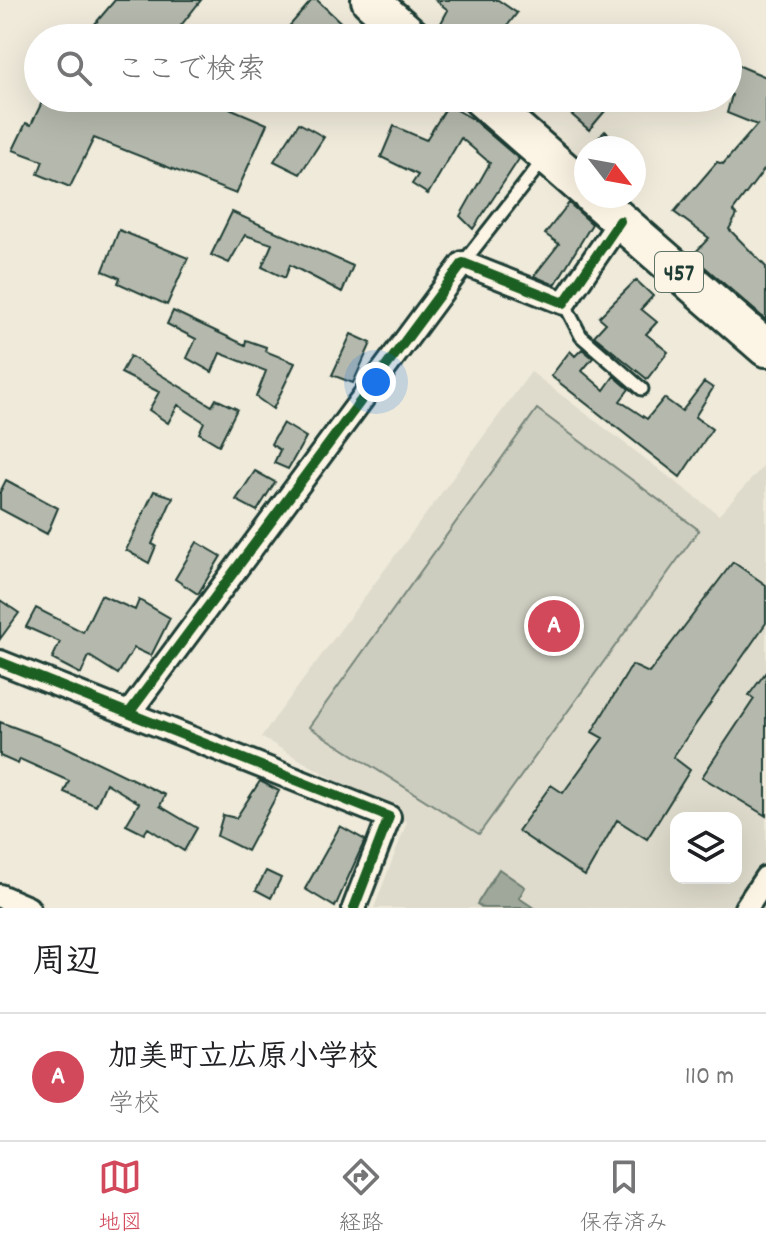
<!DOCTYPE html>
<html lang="ja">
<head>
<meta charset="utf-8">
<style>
  :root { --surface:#fff; --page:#f2f2f2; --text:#202124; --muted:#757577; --line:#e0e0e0; --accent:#d1495b }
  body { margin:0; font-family:Dekko,"Klee One",sans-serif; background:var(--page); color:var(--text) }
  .controls { position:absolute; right:24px; bottom:24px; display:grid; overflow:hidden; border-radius:16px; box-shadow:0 8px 32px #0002 }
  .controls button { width:72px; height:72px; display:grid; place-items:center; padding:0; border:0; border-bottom:2px solid var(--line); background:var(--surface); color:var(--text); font:40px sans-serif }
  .compass { position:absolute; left:574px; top:136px; width:72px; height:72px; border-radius:50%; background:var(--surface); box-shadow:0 8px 32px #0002; rotate:121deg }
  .you { position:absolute; left:376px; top:382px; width:28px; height:28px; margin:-20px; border:6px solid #fff; border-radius:50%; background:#1a73e8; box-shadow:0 0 0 12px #1a73e833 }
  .badge { display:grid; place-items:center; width:52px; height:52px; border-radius:50%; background:var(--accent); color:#fff; font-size:26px; font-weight:700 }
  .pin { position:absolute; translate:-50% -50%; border:4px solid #fff; box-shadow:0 2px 8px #0006 }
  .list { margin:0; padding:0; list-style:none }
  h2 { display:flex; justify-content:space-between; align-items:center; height:104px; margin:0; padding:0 32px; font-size:34px }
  h2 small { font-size:26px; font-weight:400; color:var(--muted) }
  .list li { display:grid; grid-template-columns:52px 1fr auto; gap:24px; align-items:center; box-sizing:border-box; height:128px; padding:0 32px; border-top:2px solid var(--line) }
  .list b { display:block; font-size:30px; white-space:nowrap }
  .list p { margin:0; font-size:26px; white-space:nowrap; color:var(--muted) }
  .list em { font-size:26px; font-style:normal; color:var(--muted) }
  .icon { flex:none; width:44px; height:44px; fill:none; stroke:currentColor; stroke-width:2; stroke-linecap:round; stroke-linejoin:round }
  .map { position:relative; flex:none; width:766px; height:908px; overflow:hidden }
  .search { position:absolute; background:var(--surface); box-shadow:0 8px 32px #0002; left:24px; right:24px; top:24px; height:88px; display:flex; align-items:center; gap:20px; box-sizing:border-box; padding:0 28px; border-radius:44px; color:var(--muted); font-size:30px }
  .sheet { height:232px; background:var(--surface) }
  nav { display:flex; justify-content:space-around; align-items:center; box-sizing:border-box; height:112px; border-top:2px solid var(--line); background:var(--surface); font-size:22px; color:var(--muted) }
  nav a { display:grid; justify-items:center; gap:4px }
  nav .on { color:var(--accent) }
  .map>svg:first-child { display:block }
  .built { fill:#dedbcc; fill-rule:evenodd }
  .green { fill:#cccdbf; stroke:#76857a; stroke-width:2 }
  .water { fill:#9fa89a; stroke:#6c7d71; stroke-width:2 }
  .building { fill:#b5b9ad; stroke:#1f3d34; stroke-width:2 }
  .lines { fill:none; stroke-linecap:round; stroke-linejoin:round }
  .service-casing { stroke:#1f3d34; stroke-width:17 }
  .minor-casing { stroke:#1f3d34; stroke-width:28 }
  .trunk-casing { stroke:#1f3d34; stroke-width:42 }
  .service { stroke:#fcf5e5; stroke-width:11 }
  .minor { stroke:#fcf5e5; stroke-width:22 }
  .trunk { stroke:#fcf5e5; stroke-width:36 }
  .cycleway-casing { stroke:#fcf5e5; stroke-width:15 }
  .cycleway { stroke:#1b5e20; stroke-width:10 }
  .labels { text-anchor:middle; stroke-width:7; stroke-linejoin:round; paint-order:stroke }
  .shield { fill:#fcf5e5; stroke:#617469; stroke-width:2 }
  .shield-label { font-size:24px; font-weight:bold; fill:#1f3d34 }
</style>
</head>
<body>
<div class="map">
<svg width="766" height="908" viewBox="0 0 766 908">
  <rect width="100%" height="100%" fill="#efeada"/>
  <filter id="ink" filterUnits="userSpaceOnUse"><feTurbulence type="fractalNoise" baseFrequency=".0125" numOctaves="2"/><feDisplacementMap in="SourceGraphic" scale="16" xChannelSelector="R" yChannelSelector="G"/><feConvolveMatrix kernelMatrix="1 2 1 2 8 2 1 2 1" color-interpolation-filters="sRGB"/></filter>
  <g filter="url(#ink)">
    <path class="built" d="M531 372 719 515 766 463V858L734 908H374L407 822 261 737ZM676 818H736V878H676Z"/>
    <path class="green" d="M537 409 699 530 479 834 309 727Z"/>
    <path class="water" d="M499 869 525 887 519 898 534 908H483L477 904Z"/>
    <path class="building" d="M115 0H201L171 38H114L107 31 98 38H83Z
      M312 0H317L350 31 343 38H279Z
      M435 0H498L517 13 498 38H433L448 10Z
      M728 61 766 77V167L733 211 737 215 729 229 766 267V320L692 256 709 238 674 212 717 162 723 164 757 125 727 113 732 95 728 94Z
      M44 98H206L267 124 236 194 94 138 70 187 38 174 43 161 13 150 26 123 31 125Z
      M553 98H590L605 111 589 130Z
      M448 105 471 118 519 159 473 229 460 216 490 163 461 138 428 194 412 184 418 175 381 157 394 126 426 140Z
      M299 123 324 137 300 174 274 161Z
      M605 131 625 148H588Z
      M569 203 592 224 555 285 534 276 559 244 545 234Z
      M232 212 353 266 342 292 290 265 285 278 262 267 272 244 245 235 229 263 211 255Z
      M119 230 188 258 167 305 118 283 120 278 103 271Z
      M636 280 653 296 641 309 657 322 646 334 668 352 647 379 594 336 606 323 599 317Z
      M173 311 245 345 246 340 266 347 265 351 295 363 273 409 256 397 266 371 220 353 212 372 187 358 196 339 167 324Z
      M351 334 371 343 353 383 332 375Z
      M582 349 593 358 582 371 604 390 614 376 629 389 620 401 647 419 664 398 682 411 704 382 713 388 695 417 712 429 680 477 551 376 570 351 575 356Z
      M130 356 212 406 216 399 237 409 219 445 199 433 204 422 178 405 168 423 149 410 159 392 121 373Z
      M283 423 306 437 288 469 274 463 280 450 271 444Z
      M255 471 275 482 257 511 236 500Z
      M6 480 58 508 47 534 0 509V492Z
      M154 491 173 497 152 544 156 546 149 563 126 550Z
      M197 542 221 556 198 594 175 579Z
      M733 562 766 585V623L673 757 690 770 647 839 617 820 585 876 518 831 551 785 563 793 603 738 592 732 632 665 649 673Z
      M101 595 135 610 139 600 170 618 151 656 134 648 118 674 89 656 81 674 52 659 60 642 26 627 36 608 83 632Z
      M0 600 19 613 0 639Z
      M766 672V816L702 777 754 699 749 695Z
      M0 722 62 745 165 795 160 806 197 828 184 851 148 828 144 834 126 825 139 803 106 783 96 806 64 792 69 781 20 759 18 764 0 756Z
      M260 781 279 791 247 851 217 836 223 815 236 818Z
      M340 826 365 840 335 907 305 889Z
      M266 871 281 878 271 898 256 890Z"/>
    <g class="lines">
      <g class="service-casing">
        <path id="service" d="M463 263 544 159
          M564 303 581 336 642 389"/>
      </g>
      <g class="minor-casing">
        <path id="minor" d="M0 662 389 817 354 908
          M129 713 463 263 564 303 620 221
          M0 896 28 908
          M746 908 766 878"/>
      </g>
      <g class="trunk-casing">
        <path id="trunk" d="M370 0 413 38
          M481 98 586 190
          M592 196 766 348"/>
      </g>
      <use href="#service" class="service"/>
      <use href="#minor" class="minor"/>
      <use href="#trunk" class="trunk"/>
      <g class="cycleway-casing">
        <path id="cycleway" d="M0 662 389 817 354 908
          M129 713 463 263 564 303 620 221"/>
      </g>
      <use href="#cycleway" class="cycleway"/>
    </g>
  </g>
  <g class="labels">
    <rect class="shield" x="655" y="252" width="48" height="40" rx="6"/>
    <g class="shield-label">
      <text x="679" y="280">457</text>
    </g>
  </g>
</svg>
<div class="controls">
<button><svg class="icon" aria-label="layers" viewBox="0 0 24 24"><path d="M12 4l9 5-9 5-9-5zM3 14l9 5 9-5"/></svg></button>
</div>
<svg class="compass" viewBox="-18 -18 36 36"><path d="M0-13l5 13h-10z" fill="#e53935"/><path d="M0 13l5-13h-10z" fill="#757577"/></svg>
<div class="you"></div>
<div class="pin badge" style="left:554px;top:626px">A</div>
<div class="search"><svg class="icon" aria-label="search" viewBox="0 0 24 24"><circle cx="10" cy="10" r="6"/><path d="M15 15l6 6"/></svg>ここで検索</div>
</div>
<section class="sheet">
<h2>周辺<small></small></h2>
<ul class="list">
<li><span class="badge">A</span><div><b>加美町立広原小学校</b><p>学校</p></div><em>110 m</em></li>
</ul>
</section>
<nav>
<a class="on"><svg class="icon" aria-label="map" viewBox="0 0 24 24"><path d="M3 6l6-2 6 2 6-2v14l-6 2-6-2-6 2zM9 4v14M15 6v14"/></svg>地図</a>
<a><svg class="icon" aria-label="directions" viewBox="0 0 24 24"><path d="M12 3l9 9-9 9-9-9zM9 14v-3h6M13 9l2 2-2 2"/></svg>経路</a>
<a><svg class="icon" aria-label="saved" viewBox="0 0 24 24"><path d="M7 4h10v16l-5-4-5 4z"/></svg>保存済み</a>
</nav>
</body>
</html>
